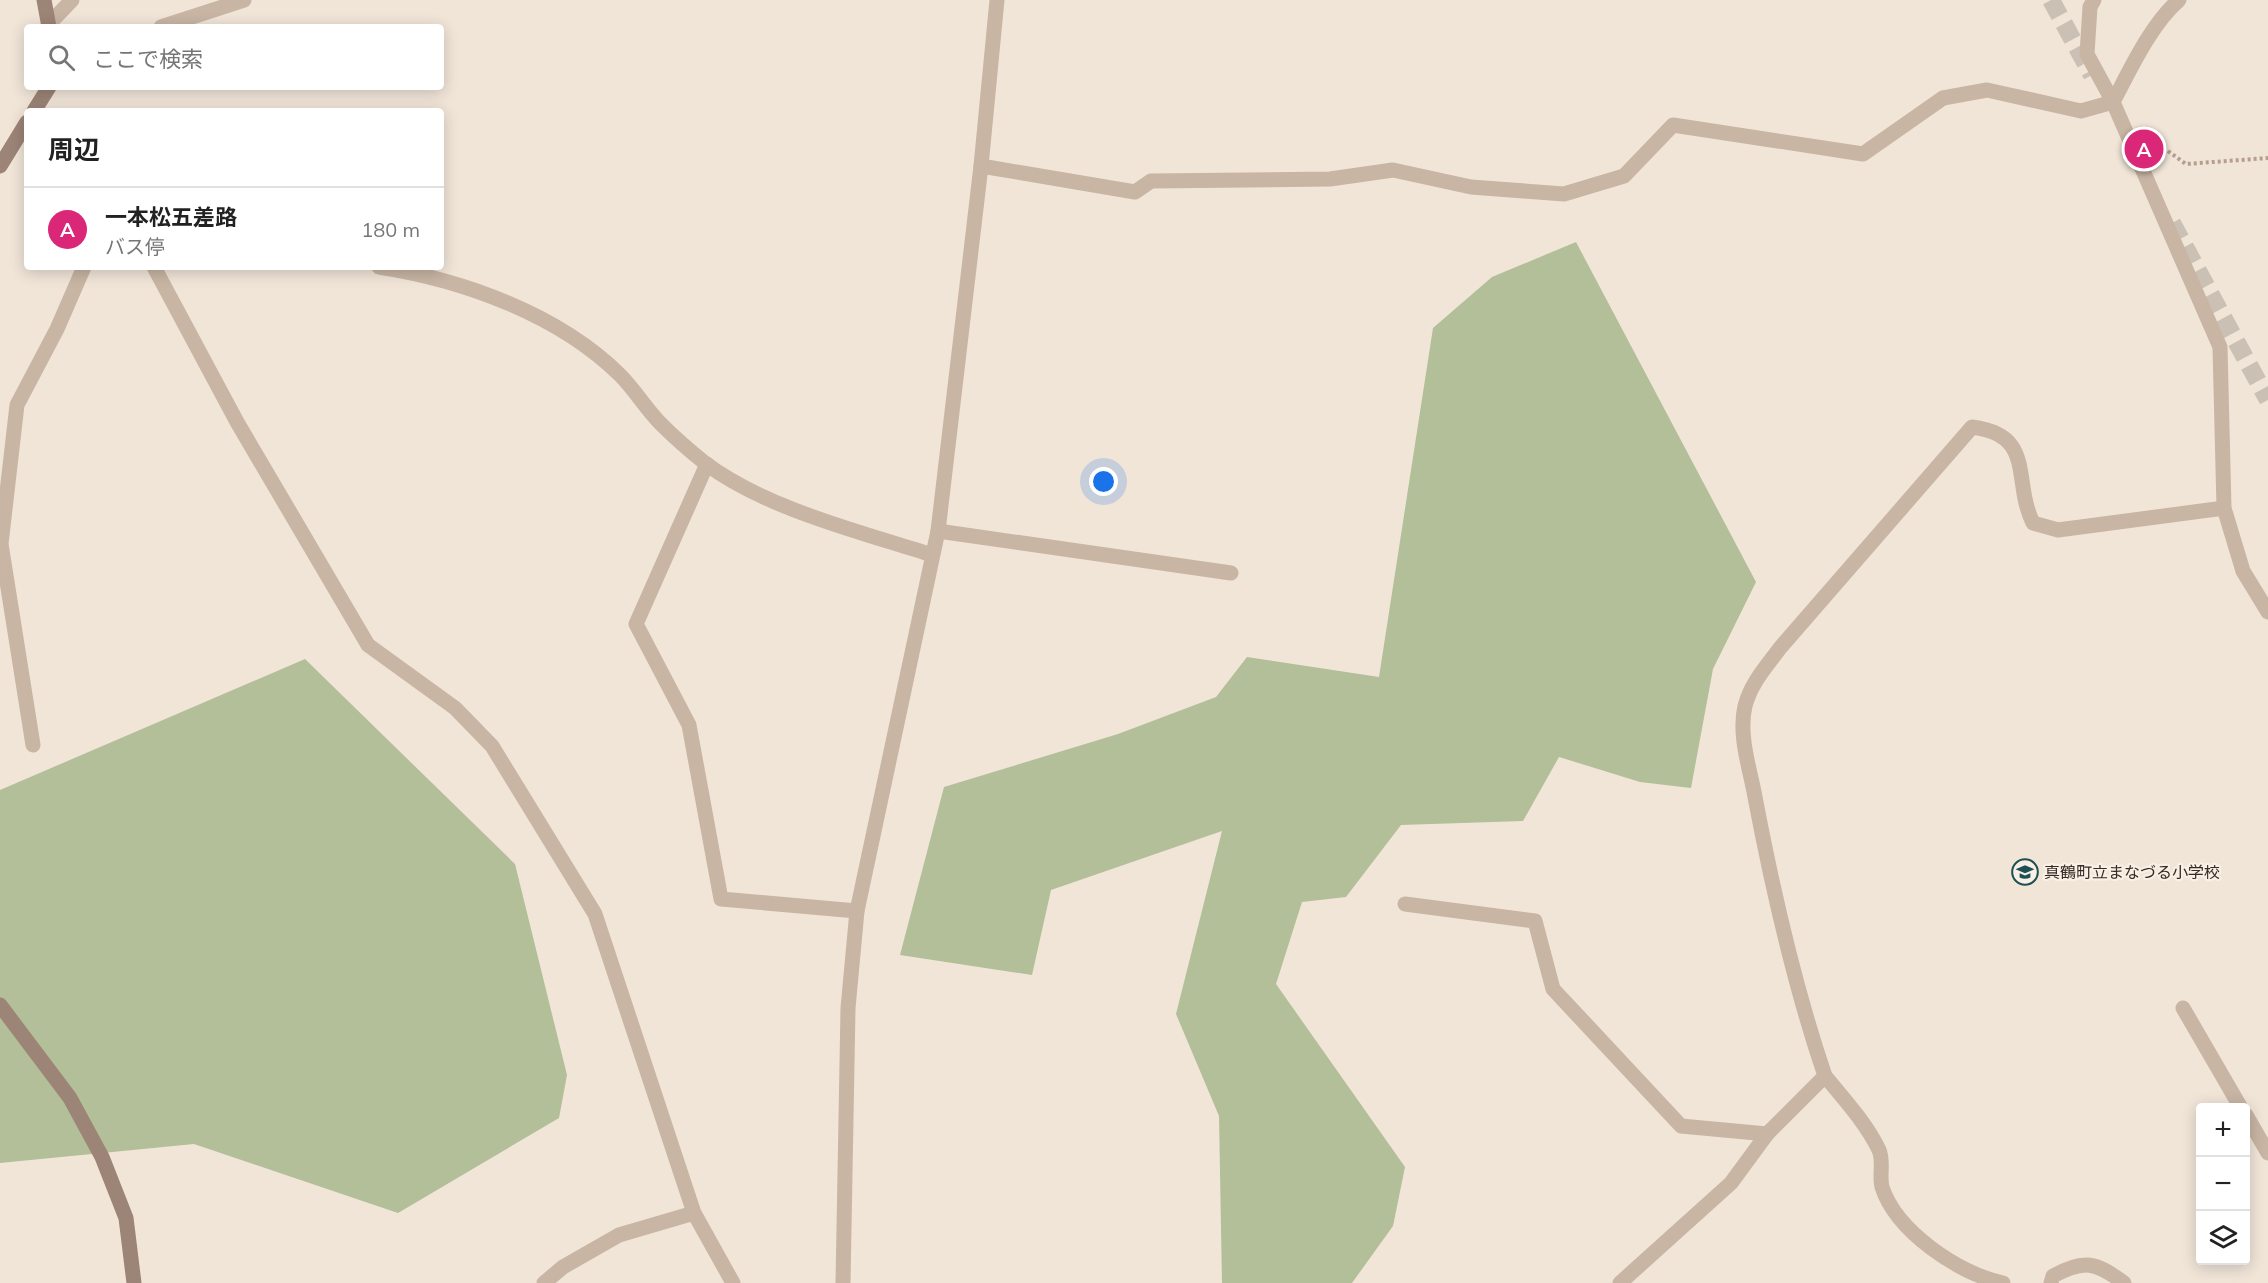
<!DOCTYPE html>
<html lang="ja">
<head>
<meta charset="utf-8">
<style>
  :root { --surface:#fff; --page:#f2f2f2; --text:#222; --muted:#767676; --line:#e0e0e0; --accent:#db2777 }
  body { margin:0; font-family:Mulish,"Noto Sans JP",sans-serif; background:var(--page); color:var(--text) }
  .controls { position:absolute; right:18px; bottom:18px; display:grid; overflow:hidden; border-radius:6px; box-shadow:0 3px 15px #0003 }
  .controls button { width:54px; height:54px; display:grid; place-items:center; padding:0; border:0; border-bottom:2px solid var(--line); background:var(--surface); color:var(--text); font:30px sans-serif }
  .you { position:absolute; left:1104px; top:482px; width:21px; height:21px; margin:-15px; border:4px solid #fff; border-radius:50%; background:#1a73e8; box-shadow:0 0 0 9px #1a73e833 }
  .badge { display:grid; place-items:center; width:39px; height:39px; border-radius:50%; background:var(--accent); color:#fff; font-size:20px; font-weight:700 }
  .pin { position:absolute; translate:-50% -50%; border:3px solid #fff; box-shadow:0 2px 6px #0006 }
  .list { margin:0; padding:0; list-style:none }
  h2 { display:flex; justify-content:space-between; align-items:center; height:78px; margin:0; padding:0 24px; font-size:26px }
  h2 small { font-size:20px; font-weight:400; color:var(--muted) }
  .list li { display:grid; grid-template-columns:39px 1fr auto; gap:18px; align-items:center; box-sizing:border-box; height:84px; padding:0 24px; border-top:2px solid var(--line) }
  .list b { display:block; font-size:22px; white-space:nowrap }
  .list p { margin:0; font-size:20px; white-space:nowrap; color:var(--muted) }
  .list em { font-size:20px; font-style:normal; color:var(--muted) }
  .icon { flex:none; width:33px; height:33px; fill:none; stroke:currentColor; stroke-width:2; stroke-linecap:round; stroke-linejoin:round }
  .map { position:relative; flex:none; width:2268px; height:1283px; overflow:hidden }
  .search { position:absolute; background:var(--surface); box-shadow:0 3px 15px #0003; left:24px; top:24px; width:420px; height:66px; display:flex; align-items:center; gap:15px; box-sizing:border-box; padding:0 21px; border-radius:6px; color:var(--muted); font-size:22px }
  .panel { position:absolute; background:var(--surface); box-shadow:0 3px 15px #0003; left:24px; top:108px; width:420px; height:162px; border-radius:6px }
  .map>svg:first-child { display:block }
  .green { fill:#b2bf98 }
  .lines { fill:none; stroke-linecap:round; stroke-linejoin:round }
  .highway-tunnel { stroke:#cbc0b4; stroke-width:18; stroke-dasharray:18 9; stroke-linecap:butt }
  .path { stroke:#b49f8e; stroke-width:4; stroke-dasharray:3 3; stroke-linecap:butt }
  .lane { stroke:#c8b5a4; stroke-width:15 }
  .street { stroke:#c8b5a4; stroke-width:15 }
  .secondary { stroke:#9c8476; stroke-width:15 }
  .labels { text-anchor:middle; stroke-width:4.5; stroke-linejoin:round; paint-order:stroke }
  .poi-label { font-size:16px; fill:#342a26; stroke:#f9efe4; text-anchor:start }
</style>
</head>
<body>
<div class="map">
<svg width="2268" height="1283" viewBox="0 0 2268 1283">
  <rect width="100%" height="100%" fill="#f1e5d8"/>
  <path class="green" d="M1576 242 1756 582 1713 669 1691 788 1640 782 1559 757 1523 821 1401 825 1346 897 1302 902 1276 984 1405 1167 1393 1226 1352 1283H1222L1219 1116 1176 1014 1222 831 1051 890 1032 975 900 955 944 787 1118 734 1216 697 1247 657 1379 677 1433 328 1492 277Z
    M305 659 515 864 567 1075 559 1118 398 1213 194 1144 0 1163V790Z"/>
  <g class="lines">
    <path class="highway-tunnel" d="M2051 0 2092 75
      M2172 223 2268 400"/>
    <path class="path" d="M2168 151 2186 164 2268 158"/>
    <path class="lane" d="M161 27 244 0
      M981 166 1135 192 1151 181 1330 179 1393 170 1471 187 1564 194 1624 176 1673 125 1863 154 1943 98 1987 90 2081 111 2113 102
      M707 464 636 624 689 725 721 899 857 911
      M938 531 1231 573
      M33 745 1 544 17 405 57 329 84 267
      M1405 904 1535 921 1553 989 1681 1126 1767 1134
      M2183 1008 2241 1108
      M2246 1115 2268 1153
      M544 1283 563 1267 619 1235 694 1213"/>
    <path class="street" d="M2094 0 2090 7 2087 54 2113 102 2220 347 2224 508 2243 571 2268 612
      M48 25 72 0
      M2113 102C2130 70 2151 24 2179 0
      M154 267 237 422 368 645 455 708 492 746 595 914 694 1213 733 1283
      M379 267C463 280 558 314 620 375 635 390 646 409 661 424 674 437 690 451 705 463 766 509 861 532 932 555
      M1825 1076C1794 985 1773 892 1755 797 1750 769 1738 735 1745 706 1751 683 1766 667 1780 648L1972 427C2036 435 2012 480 2033 523L2058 530 2224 508
      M843 1283 848 1008 857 911 938 531 981 166 997 0
      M1620 1283 1731 1183 1767 1134 1825 1076C1844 1099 1866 1123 1879 1150 1884 1161 1879 1175 1882 1187 1896 1231 1959 1274 2003 1283
      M2051 1283 2053 1276C2084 1259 2096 1262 2124 1283"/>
    <path class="secondary" d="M44 0 49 27
      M34 111 49 87
      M0 166 27 122
      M0 1005 70 1098 102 1157 126 1218 134 1283"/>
  </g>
  <defs>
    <g id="school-ring" transform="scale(1.35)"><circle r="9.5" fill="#f9efe4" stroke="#1c5055" stroke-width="1.5"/><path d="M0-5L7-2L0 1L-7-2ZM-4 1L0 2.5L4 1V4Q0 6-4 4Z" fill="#1c5055"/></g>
  </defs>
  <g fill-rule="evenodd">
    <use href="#school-ring" x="2025" y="872"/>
  </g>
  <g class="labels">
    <g class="poi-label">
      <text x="2044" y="878">真鶴町立まなづる小学校</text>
    </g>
  </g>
</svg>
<div class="controls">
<button>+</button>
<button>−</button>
<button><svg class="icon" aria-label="layers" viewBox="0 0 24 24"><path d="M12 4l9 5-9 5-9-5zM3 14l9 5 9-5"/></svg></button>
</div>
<div class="you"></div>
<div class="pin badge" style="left:2144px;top:149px">A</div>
<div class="search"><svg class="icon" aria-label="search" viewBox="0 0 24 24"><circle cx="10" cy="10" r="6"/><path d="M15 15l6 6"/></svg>ここで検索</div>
<section class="panel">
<h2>周辺<small></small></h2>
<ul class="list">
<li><span class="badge">A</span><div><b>一本松五差路</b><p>バス停</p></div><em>180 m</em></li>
</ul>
</section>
</div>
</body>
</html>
